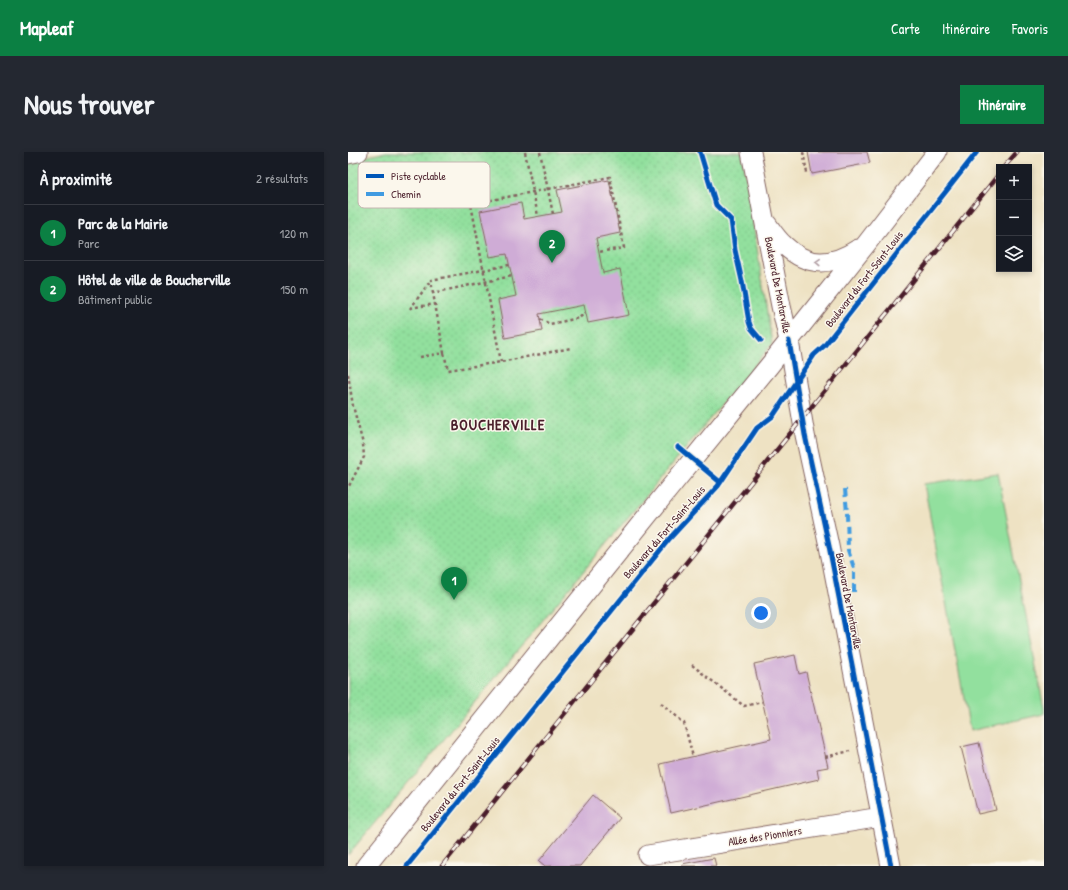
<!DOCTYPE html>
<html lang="fr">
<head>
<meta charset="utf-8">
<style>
  :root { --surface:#171b24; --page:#242831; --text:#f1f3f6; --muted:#9ea1a6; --line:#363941; --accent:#0b8043 }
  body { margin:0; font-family:"Patrick Hand",sans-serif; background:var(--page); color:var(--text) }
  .controls { position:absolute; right:12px; top:12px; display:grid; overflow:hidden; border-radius:0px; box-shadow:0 2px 6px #0003 }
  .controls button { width:36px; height:36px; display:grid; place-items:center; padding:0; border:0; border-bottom:1px solid var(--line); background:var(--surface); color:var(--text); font:20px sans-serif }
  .you { position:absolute; left:413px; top:461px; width:14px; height:14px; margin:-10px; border:3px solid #fff; border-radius:50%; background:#1a73e8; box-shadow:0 0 0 6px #1a73e833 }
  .badge { display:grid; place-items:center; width:26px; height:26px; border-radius:50%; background:var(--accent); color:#fff; font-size:13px; font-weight:700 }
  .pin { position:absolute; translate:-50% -33px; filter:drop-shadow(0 1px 2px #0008) }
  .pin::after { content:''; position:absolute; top:21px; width:14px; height:12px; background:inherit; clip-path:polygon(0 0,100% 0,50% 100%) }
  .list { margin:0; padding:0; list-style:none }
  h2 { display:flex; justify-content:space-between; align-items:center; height:52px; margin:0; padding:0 16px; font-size:17px }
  h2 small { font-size:13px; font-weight:400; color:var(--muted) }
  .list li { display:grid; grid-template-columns:26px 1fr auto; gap:12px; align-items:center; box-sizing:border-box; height:56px; padding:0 16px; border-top:1px solid var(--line) }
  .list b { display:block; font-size:15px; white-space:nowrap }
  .list p { margin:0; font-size:13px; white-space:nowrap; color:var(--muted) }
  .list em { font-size:13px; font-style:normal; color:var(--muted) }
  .icon { flex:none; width:22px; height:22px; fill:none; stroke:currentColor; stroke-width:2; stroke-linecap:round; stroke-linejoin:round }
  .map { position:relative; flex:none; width:696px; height:714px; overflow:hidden; border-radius:0px }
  header { display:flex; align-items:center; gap:24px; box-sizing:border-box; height:56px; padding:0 20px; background:var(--accent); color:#fff }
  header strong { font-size:19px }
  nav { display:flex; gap:22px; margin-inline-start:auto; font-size:14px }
  .intro { display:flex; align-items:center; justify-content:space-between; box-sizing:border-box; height:96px; padding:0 24px }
  h1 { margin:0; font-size:28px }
  .button { padding:10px 18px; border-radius:0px; background:var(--accent); color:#fff; font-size:14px; font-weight:700 }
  main { display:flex; gap:24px; padding:0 24px }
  aside { flex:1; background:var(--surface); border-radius:0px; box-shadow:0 2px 6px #0003 }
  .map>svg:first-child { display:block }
  .grass { fill:url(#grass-dots); stroke:#6e8064 }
  .garden { fill:#92e09e; stroke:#6e8064 }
  .building { fill:#cfacd6 }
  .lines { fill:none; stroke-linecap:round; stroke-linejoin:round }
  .minor-casing { stroke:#836360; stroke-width:21 }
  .path { stroke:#836360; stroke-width:2.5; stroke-dasharray:3 3; stroke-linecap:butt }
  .minor { stroke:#fff; stroke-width:19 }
  .rail-casing { stroke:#4a1f2b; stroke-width:4.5 }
  .rail { stroke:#fbf7ec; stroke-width:3; stroke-dasharray:9; stroke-linecap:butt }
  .quiet { stroke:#409be1; stroke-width:4; stroke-dasharray:8 4; stroke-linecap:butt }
  .cycleway-casing { stroke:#fbf7ec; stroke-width:8 }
  .cycleway { stroke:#0057b8; stroke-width:5 }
  .oneway { stroke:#ae9aa0 }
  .labels { text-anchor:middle; stroke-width:3; stroke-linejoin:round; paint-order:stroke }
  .street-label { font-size:11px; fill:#4a1f2b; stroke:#fbf7ec }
  .district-label { font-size:15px; font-weight:bold; letter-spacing:1px; fill:#4a1f2b; stroke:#fbf7ec }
  .key { fill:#fbf7ec; stroke:#c6b6b2; stroke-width:1 }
  .key-label { font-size:11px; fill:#4a1f2b }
</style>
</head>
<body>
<header>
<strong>Mapleaf</strong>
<nav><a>Carte</a><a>Itinéraire</a><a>Favoris</a></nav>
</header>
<div class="intro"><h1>Nous trouver</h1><a class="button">Itinéraire</a></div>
<main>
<aside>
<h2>À proximité<small>2 résultats</small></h2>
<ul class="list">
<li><span class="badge">1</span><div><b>Parc de la Mairie</b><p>Parc</p></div><em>120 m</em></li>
<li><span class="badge">2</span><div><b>Hôtel de ville de Boucherville</b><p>Bâtiment public</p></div><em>150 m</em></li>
</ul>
</aside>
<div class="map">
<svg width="696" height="714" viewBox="0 0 696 714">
  <defs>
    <pattern id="grass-dots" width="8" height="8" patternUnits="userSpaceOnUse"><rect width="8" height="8" fill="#92e09e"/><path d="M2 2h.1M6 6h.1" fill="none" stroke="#7fc088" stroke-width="1.8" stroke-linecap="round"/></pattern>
  </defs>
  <rect width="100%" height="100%" fill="#fbf7ec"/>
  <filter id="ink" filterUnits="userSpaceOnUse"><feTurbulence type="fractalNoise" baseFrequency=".025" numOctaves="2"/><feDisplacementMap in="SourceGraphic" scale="8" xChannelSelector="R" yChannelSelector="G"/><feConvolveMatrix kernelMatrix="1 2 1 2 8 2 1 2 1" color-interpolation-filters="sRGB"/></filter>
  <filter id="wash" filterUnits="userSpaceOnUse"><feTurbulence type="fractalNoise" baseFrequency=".012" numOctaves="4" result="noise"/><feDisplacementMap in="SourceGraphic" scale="16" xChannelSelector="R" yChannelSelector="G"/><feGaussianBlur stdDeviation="0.9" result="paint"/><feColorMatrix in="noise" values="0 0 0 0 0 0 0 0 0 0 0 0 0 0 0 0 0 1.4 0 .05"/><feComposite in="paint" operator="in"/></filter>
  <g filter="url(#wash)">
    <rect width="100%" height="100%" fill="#eee2c3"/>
    <path class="grass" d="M38 0H394L424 192 0 703V9Z"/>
    <path class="garden" d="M650 321 696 556V562L622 579 576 332Z"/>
    <g id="blocks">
      <path class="building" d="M460 0H519L522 11 464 22Z
        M261 28 272 81 248 86 255 121 272 117 281 163 240 171 236 153 191 162 194 179 157 186 150 148 168 144 159 102 142 105 132 59 173 51 176 67 214 60 209 38Z
        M447 503 451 522 458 520 480 615 469 617 471 627 323 661 312 612 423 587 406 512Z
        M631 591 648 658 630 662 613 595Z
        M245 643 272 666 232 714H197L191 709Z
        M366 706 368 714H334V712Z"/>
    </g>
  </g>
  <g filter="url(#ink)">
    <use href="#blocks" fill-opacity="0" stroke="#836360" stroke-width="1"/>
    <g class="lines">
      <g class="minor-casing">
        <path id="minor" d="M403 0 433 154 441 189 457 283 481 394 543 714
          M0 2 10 0
          M419 72C424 79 429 87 436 93 460 116 484 114 510 97
          M300 703 533 665
          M18 714 320 338 421 214 519 91 589 0"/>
      </g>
      <path class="path" d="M177 0 190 64
        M192 0 205 62
        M455 0 459 21
        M385 78 391 77
        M85 141 83 128 161 113
        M62 156 87 152
        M62 157 83 128
        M192 167 202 172 231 166 237 161
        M96 201 100 218 153 210 223 196
        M72 205 96 201 85 141 164 124
        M153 210 123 52 262 25 276 96 250 100
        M0 222 5 254 15 292 16 305 0 336
        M344 513 396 554 414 550
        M313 551 336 571 345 605
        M477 605 502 599"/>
      <use href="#minor" class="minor"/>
      <g class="rail-casing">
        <path id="rail" d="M656 15 669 0
          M94 714 651 22"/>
      </g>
      <use href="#rail" class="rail"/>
      <path class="quiet" d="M497 337 499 361 500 398 506 416V442"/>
      <g class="cycleway-casing">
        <path id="cycleway" d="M352 0 368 53 383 68 387 98 394 129 401 170 403 176 413 188
          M441 189 457 283 481 394 543 714
          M330 295 372 330
          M59 714 322 386 370 334 409 276 425 264 466 203 476 194 629 0"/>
      </g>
      <use href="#cycleway" class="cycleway"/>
    </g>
    <defs><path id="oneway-chevron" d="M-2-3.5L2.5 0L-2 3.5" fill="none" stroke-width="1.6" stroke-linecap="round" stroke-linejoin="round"/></defs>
    <use class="oneway" href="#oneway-chevron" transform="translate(470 110) rotate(-177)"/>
  </g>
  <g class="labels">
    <g class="street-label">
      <text transform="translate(516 127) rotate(-52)" y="4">Boulevard du Fort-Saint-Louis</text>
      <text transform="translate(430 133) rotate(79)" y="4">Boulevard De Montarville</text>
      <text transform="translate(316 380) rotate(-49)" y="4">Boulevard du Fort-Saint-Louis</text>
      <text transform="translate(501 449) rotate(79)" y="4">Boulevard De Montarville</text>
      <text transform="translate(112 632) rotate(-51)" y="4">Boulevard du Fort-Saint-Louis</text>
      <text transform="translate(417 684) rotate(-9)" y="4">Allée des Pionniers</text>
    </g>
    <g class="district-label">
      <text x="150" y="278">BOUCHERVILLE</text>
    </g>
  </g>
  <rect x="10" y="10" width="132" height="46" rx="6" class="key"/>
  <rect x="18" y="22" width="18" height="4" fill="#0057b8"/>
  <rect x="18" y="40" width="18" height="4" fill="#409be1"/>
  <g class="key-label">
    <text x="43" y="28">Piste cyclable</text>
    <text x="43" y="46">Chemin</text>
  </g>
</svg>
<div class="controls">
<button>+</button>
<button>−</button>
<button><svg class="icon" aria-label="layers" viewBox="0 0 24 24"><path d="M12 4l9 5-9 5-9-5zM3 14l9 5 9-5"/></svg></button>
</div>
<div class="you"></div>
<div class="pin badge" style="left:106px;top:448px">1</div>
<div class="pin badge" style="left:204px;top:111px">2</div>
</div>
</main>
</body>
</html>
